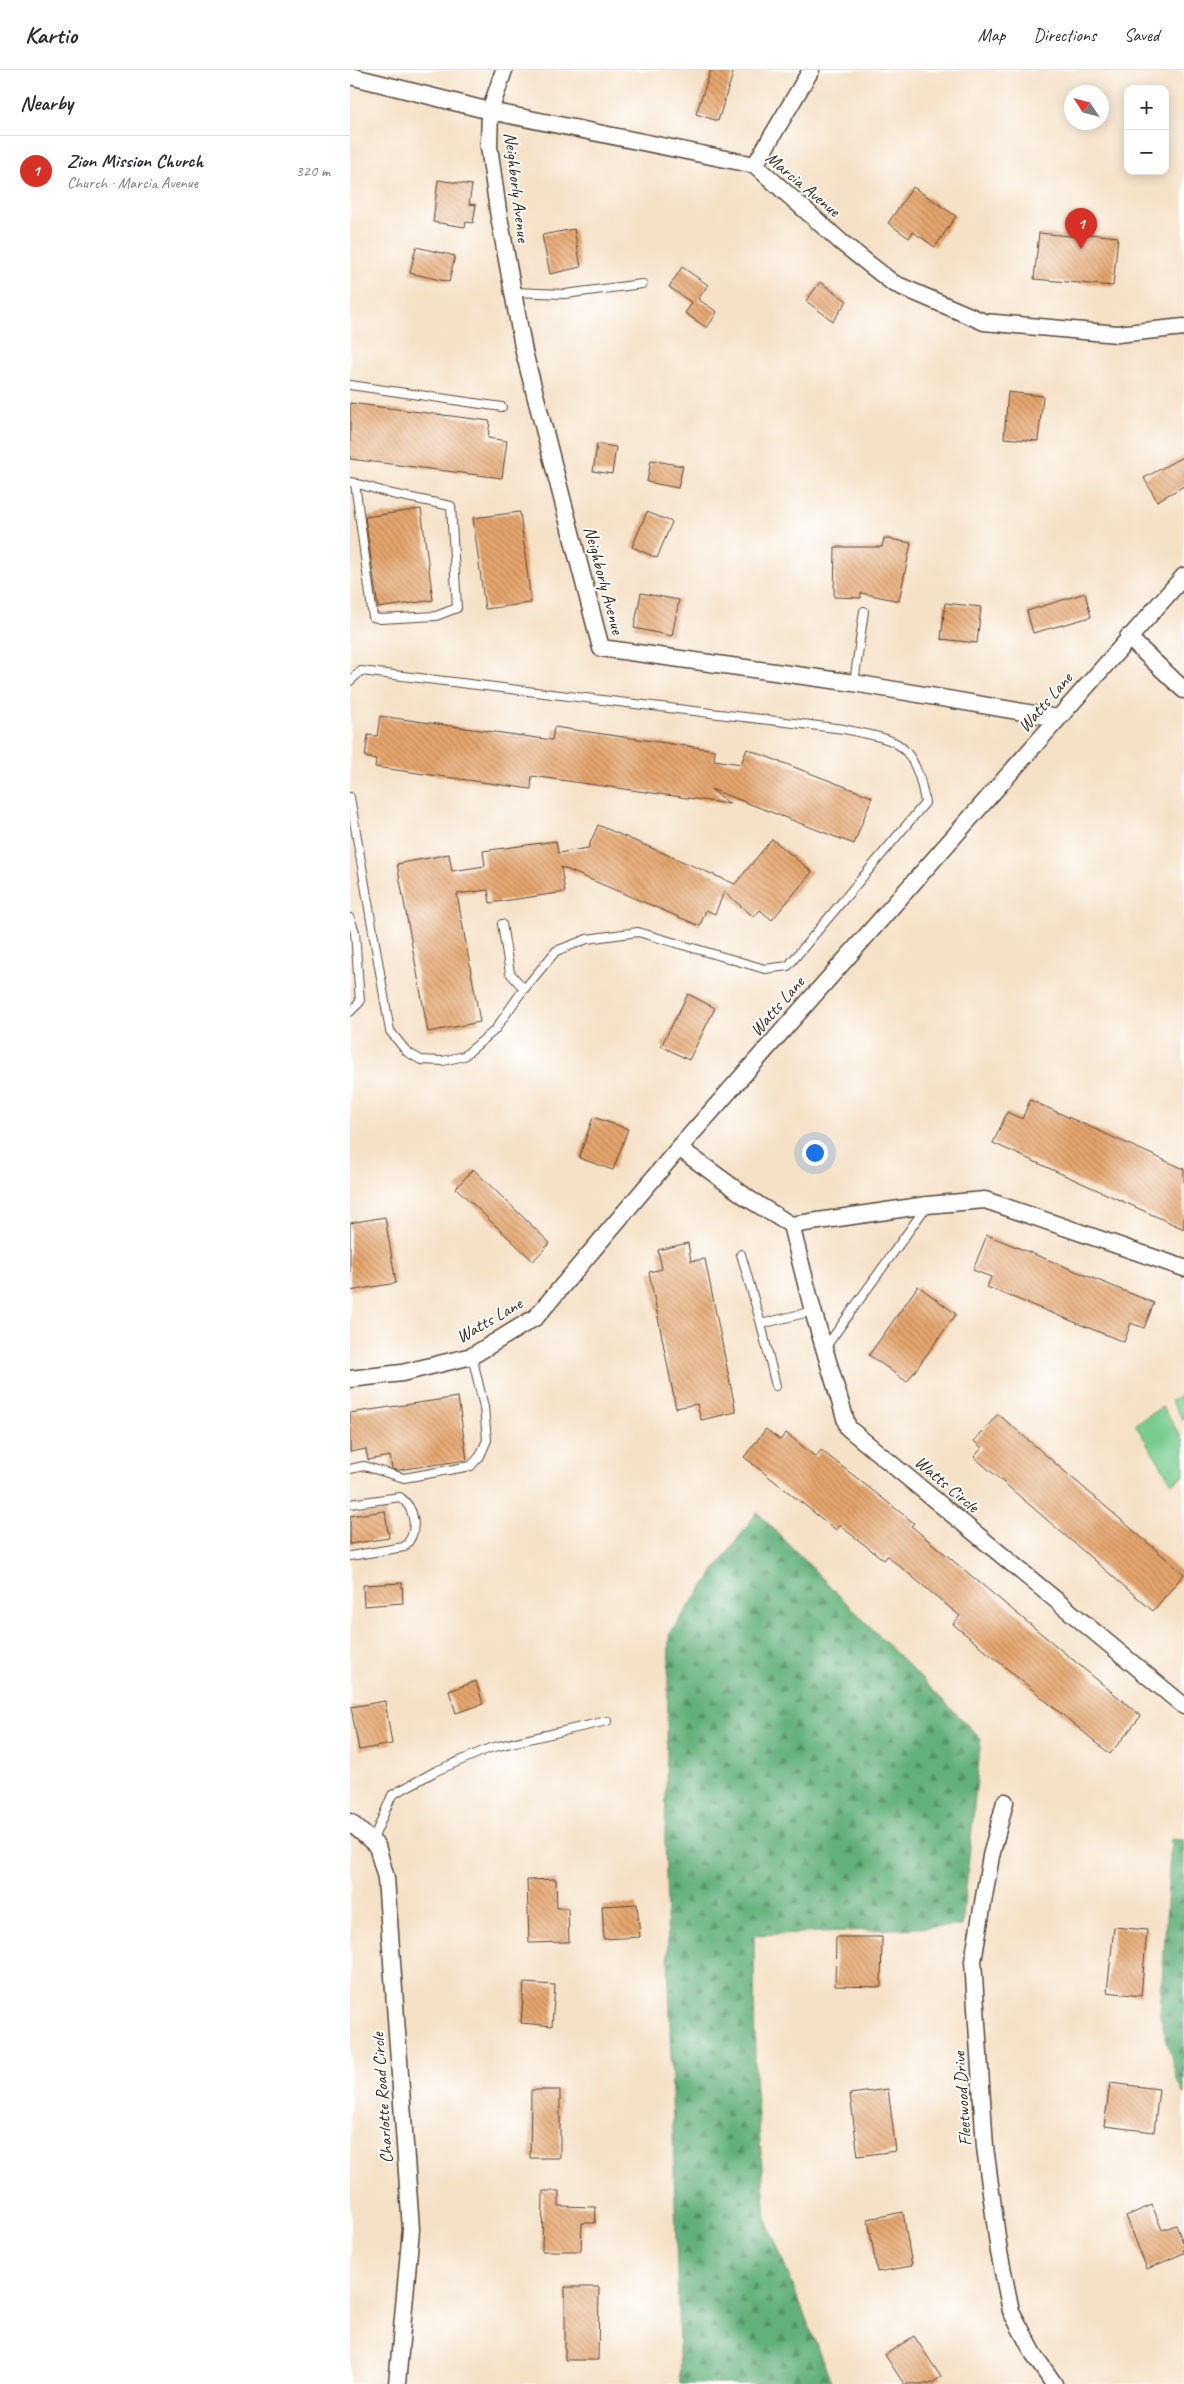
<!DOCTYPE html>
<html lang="en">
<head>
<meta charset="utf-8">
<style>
  :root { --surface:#fff; --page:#f7f7f7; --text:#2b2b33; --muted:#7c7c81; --line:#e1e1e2; --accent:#d93025 }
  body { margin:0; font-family:Caveat,sans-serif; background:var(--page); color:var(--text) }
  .controls { position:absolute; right:15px; top:15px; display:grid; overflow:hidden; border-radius:10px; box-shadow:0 2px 12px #0003 }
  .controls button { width:45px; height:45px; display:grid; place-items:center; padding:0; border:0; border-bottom:1px solid var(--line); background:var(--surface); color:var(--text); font:25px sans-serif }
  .compass { position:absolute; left:714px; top:15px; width:45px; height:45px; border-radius:50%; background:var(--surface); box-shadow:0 2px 12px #0003; rotate:306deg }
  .you { position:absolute; left:464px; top:1082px; width:18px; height:18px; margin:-12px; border:4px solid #fff; border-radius:50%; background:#1a73e8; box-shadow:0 0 0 8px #1a73e833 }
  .badge { display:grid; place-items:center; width:32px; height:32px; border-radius:50%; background:var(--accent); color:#fff; font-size:16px; font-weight:700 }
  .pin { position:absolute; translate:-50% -41px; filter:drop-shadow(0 1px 2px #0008) }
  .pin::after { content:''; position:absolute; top:26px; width:18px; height:15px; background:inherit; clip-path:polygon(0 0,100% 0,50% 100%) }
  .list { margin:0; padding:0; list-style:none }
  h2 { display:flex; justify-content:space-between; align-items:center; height:65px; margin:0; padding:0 20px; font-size:21px }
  h2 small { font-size:16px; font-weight:400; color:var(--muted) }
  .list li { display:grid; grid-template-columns:32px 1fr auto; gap:15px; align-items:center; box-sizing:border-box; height:70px; padding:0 20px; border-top:1px solid var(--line) }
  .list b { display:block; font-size:19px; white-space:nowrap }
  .list p { margin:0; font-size:16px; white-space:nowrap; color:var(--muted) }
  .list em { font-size:16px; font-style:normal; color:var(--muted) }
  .map { position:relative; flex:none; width:834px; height:2314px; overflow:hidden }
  header { display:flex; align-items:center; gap:30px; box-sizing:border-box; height:70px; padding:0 25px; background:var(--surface); border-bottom:1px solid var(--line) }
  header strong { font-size:24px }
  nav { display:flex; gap:28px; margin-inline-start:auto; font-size:18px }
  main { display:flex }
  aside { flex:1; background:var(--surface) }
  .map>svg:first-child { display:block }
  .forest { fill:url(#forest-firs); stroke:#4e6d4c }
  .garden { fill:#78cc8f; stroke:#5a7b56 }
  .building { fill:url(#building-back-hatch) }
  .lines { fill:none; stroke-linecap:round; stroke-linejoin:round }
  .service-casing { stroke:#574537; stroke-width:10 }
  .minor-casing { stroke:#574537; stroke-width:19 }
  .service { stroke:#fff; stroke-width:8 }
  .minor { stroke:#fff; stroke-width:16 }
  .labels { text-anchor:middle; stroke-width:4; stroke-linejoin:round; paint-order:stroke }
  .street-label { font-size:18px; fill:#3b2a1e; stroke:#fff }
</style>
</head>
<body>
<header>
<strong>Kartio</strong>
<nav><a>Map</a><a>Directions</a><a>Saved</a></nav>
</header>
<main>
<aside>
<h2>Nearby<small></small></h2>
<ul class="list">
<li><span class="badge">1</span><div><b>Zion Mission Church</b><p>Church · Marcia Avenue</p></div><em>320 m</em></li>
</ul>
</aside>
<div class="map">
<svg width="834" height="2314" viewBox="0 0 834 2314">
  <defs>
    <pattern id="forest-firs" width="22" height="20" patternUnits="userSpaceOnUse" patternTransform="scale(1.25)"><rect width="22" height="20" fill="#62b07a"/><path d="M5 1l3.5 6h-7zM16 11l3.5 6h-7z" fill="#528f63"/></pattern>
    <pattern id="building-back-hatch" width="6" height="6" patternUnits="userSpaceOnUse" patternTransform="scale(1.25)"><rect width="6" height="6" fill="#e5a56d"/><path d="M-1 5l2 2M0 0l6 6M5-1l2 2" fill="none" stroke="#bb8759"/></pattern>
  </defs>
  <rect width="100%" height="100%" fill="#fff"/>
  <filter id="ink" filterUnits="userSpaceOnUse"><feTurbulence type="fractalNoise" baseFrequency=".02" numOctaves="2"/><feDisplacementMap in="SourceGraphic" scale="10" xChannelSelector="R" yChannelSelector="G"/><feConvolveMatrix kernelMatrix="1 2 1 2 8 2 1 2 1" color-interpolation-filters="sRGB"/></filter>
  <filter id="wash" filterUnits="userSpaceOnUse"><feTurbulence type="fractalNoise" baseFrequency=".0096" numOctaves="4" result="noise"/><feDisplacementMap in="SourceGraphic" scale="20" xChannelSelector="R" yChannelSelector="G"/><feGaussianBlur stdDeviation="1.12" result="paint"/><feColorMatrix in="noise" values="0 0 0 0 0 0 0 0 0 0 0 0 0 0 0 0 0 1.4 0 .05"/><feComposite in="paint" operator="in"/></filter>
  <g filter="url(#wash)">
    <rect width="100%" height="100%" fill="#f5e1c6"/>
    <path class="forest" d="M407 1442 631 1669 612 1856 404 1865 405 2006 416 2148 482 2314H330L315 1770 319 1564Z
      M821 1769 834 1770V2025L828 2013 810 1945Z"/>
    <path class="garden" d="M834 1323V1351L821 1331Z
      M812 1337 834 1371V1406L822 1413 785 1354Z"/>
    <g id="blocks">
      <path class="building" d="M361 0H384L368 51 346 44Z
        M88 110 122 115 119 134 126 135 123 153 116 152 115 157 83 152Z
        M563 117 606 146 585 177 563 162 559 168 538 153Z
        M224 159 231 197 200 204 192 165Z
        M689 163 730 167V163L768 167 763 216 684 209Z
        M66 177 105 186 99 212 60 203Z
        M332 197 358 215 348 229 367 242 357 258 335 243 342 233 319 217Z
        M470 212 497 231 483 251 456 231Z
        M658 322 693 326 688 371 654 368Z
        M0 333 140 351 138 368 157 371 152 408 0 389Z
        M247 374 266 377 262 404 243 401Z
        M834 386V416L807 431 794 408Z
        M301 390 333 396 328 418 297 412Z
        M71 439 83 530 28 538 15 447Z
        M170 442 181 533 135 539 123 448Z
        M297 442 322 452 307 488 282 477Z
        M534 468 561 473 549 531 511 523V528L484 527 485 477H532Z
        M291 523 329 530 322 566 284 558Z
        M735 523 741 547 683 563 677 541Z
        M595 533 631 537 627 573 591 569Z
        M30 646 202 670 204 657 365 680 364 690 391 694 397 679 522 727 504 774 361 719 380 734 182 706 181 719 25 697 26 689 15 687 18 665 27 666Z
        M248 755 385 814 422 769 462 802 422 850 410 840 404 847 374 822 365 844 356 840 350 856 211 797 215 822 140 833 138 820 107 824 130 952 78 962 47 794 99 784 102 801 135 796 133 781 206 771 208 783 238 778Z
        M338 924 365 938 339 990 311 976Z
        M680 1030 834 1099V1159L643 1073 657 1042 672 1049Z
        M243 1047 278 1059 263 1100 229 1088Z
        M123 1099 200 1173 183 1191 106 1118Z
        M35 1147 46 1213 0 1221V1153Z
        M637 1165 804 1233 794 1258 781 1253 774 1272 637 1217 641 1207 623 1200Z
        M338 1173 341 1191 355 1189 386 1342 351 1350 347 1334 326 1338 299 1202 312 1199 308 1180Z
        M568 1216 606 1244 557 1312 519 1285Z
        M108 1327 117 1390 48 1400 42 1399 40 1386 18 1390 16 1379 0 1382V1343Z
        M648 1344 834 1504 803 1541 624 1387 632 1378 624 1371Z
        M416 1359 430 1370 436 1363 466 1387 471 1380 564 1453 561 1456 791 1646 760 1684 603 1554 610 1546 537 1486 534 1490 489 1455 486 1460 394 1387Z
        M35 1441 39 1468 0 1474V1446Z
        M52 1513 53 1533 14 1536 13 1515Z
        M126 1611 133 1634 106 1643 99 1621Z
        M35 1631 42 1674 9 1680 1 1637Z
        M206 1809 207 1838H218L219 1872 179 1873 177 1810Z
        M287 1834 290 1867 254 1869 252 1836Z
        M764 1857 797 1860 791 1926 757 1922Z
        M486 1867H532L531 1917 485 1916Z
        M174 1913 205 1915 202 1956 171 1953Z
        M760 2013 809 2019 804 2062 754 2056Z
        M538 2019 546 2081 508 2086 500 2024Z
        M181 2020H210V2088H180Z
        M193 2121H209V2136L246 2137 245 2153H232L231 2181H192Z
        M802 2135 812 2160 826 2155 834 2175V2183L797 2199 776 2146Z
        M553 2142 562 2196 527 2202 518 2149Z
        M215 2217H249L248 2290H215Z
        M564 2266 591 2307 580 2314H554L535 2285Z"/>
    </g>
  </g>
  <g filter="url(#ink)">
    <use href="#blocks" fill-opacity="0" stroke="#574537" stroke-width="1"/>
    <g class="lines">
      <g class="service-casing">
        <path id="service" d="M163 222 215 224 292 214
          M0 315 152 337
          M0 412 5 413 42 424 101 436 107 538 86 546 30 549 23 547 5 413
          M0 611 11 601 494 659C509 663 529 665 544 672 565 683 572 712 575 733L438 896 415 899 288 862 237 869 206 881 170 924 145 960 114 986 93 991 71 990 57 982 40 961 0 727
          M504 613 514 541
          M0 848 5 862 10 932 0 942
          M152 854 160 903 174 919
          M391 1184 411 1254
          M475 1278 576 1137
          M426 1316 411 1254 463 1241
          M0 1399 14 1396 54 1408 121 1396 130 1386 137 1370 134 1337 122 1286
          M0 1434 50 1427C66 1439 69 1463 54 1477L0 1486
          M22 1772 42 1725 86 1701 140 1678 257 1651"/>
      </g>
      <g class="minor-casing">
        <path id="minor" d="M154 0 140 41 139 76 148 141 174 282 251 578 504 613 708 648
          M0 6 140 41 405 95 491 172 543 213 634 252 767 264 834 257
          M405 95 461 0
          M778 567 834 620
          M329 1078 399 1129 441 1155 463 1241 498 1358 834 1636
          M441 1155 577 1135 635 1130 834 1198
          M0 1309 52 1303 122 1286 186 1247 329 1078 834 506
          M655 1732 641 1786 623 1891 635 2077 649 2182 661 2241 686 2288 704 2314
          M0 1752 27 1776 36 1808 61 2159 47 2314"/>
      </g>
      <use href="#service" class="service"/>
      <use href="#minor" class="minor"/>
    </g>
  </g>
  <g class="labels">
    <g class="street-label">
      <text transform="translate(453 114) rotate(40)" y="6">Marcia Avenue</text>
      <text transform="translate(167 117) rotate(83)" y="6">Neighborly Avenue</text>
      <text transform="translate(254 510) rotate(75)" y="6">Neighborly Avenue</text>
      <text transform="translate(695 632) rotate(-49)" y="6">Watts Lane</text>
      <text transform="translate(427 936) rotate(-49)" y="6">Watts Lane</text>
      <text transform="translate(139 1250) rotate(-30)" y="6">Watts Lane</text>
      <text transform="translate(597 1414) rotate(40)" y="6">Watts Circle</text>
      <text transform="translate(32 2028) rotate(-94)" y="6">Charlotte Road Circle</text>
      <text transform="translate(612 2029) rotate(-94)" y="6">Fleetwood Drive</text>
    </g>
  </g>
</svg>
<div class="controls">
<button>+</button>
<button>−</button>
</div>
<svg class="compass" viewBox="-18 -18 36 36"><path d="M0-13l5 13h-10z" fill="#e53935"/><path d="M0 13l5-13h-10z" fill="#7c7c81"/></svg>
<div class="you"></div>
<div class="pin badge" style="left:731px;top:179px">1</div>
</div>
</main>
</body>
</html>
